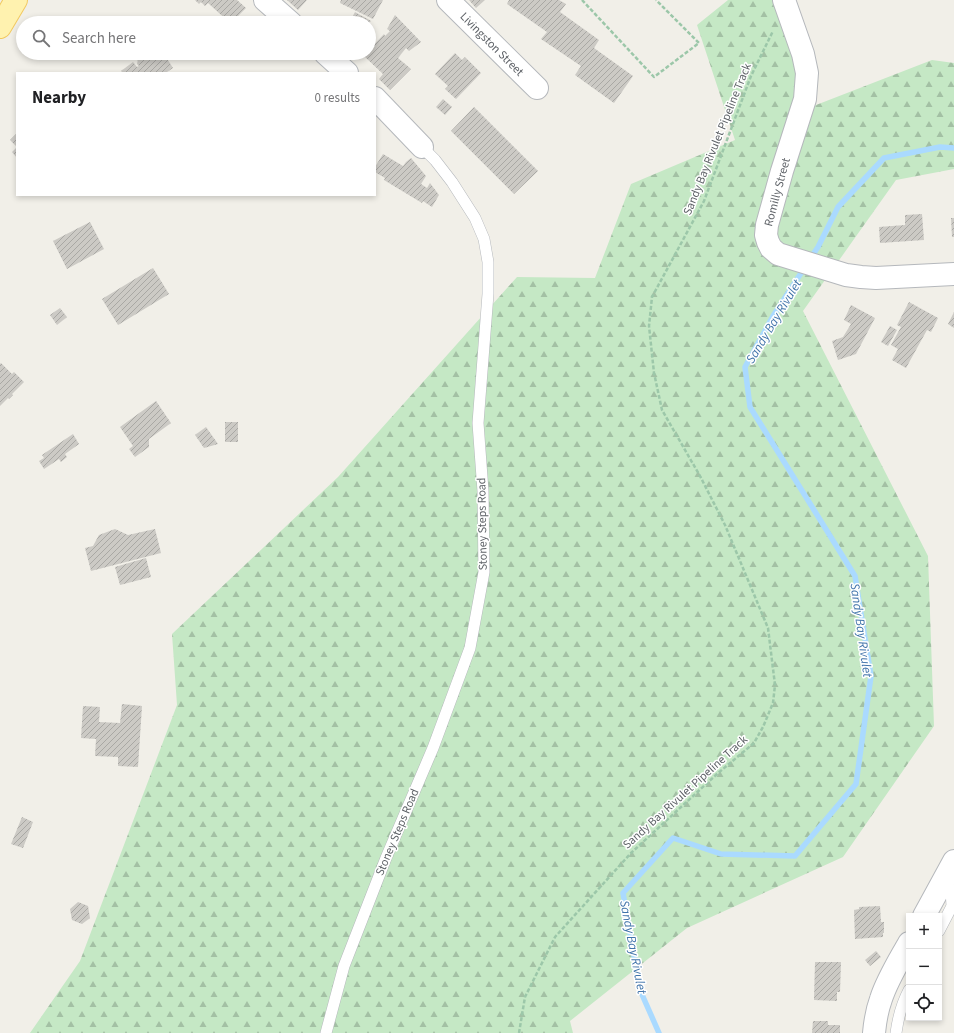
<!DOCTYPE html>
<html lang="en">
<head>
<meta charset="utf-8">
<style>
  :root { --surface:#fff; --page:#f6f6f6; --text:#202124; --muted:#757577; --line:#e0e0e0 }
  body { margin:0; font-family:"Source Sans 3",sans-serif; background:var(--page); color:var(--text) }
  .controls { position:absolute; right:12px; bottom:12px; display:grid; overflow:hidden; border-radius:0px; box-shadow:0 2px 6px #0003 }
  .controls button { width:36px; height:36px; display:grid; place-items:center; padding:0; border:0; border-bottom:1px solid var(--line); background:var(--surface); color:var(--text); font:20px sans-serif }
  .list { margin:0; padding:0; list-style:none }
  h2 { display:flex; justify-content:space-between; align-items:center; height:52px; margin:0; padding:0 16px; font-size:17px }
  h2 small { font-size:13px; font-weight:400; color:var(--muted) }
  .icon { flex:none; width:22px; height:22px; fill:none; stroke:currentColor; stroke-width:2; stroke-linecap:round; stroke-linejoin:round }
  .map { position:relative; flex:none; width:954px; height:1033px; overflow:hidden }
  .search { position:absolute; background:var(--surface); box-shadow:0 2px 6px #0003; left:16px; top:16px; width:360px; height:44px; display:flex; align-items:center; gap:10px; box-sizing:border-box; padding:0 14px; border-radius:22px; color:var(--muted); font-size:15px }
  .panel { position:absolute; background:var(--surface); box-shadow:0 2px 6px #0003; left:16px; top:72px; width:360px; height:124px; border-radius:0px }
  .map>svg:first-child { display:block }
  .forest { fill:url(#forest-firs) }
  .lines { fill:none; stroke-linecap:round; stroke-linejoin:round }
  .stream { stroke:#aadaff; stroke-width:5.5 }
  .building { fill:url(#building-hatch) }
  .service-casing { stroke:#b5b8bc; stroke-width:12 }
  .minor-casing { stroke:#b5b8bc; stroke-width:24 }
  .primary-casing { stroke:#f2c960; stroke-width:24 }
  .path { stroke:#9cc7a9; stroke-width:2.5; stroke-dasharray:4 2; stroke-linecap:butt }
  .service { stroke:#fff; stroke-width:11 }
  .minor { stroke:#fff; stroke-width:22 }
  .primary { stroke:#fff2af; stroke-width:22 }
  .labels { text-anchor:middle; stroke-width:3; stroke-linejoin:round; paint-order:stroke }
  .street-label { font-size:12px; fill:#5f6368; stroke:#fff }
  .water-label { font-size:13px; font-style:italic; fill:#4174aa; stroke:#fff }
</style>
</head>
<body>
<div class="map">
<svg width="954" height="1033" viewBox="0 0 954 1033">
  <defs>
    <pattern id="forest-firs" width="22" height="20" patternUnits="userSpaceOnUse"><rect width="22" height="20" fill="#c5e8c5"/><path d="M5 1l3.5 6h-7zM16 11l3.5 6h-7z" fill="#a3c0a4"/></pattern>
    <pattern id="building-hatch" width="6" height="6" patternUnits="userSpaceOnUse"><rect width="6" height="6" fill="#cccac5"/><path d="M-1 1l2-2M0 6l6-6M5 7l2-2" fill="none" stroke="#a9a8a4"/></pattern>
  </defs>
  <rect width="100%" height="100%" fill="#f1efe8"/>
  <path class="forest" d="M728 0H784L797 57 798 112 932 60 954 63V169L896 180 803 311 928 556 934 726 843 857 687 928 570 1021 573 1033H30L80 961 177 705 172 634 338 477 517 277 595 278 631 184 735 140 697 25Z"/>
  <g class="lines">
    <path class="stream" d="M810 259 818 247 838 207 884 158 940 147 954 148
      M659 1033 640 990 623 893 673 838 721 854 795 856 856 784 871 676 855 576 750 407 745 367 773 316 805 267"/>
  </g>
  <path class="building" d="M195 0H237L246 8 231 23H230L208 3 205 6 201 2 199 4Z
    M287 0H307L298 10Z
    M341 0H383L373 19 340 3Z
    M469 0H485L476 8Z
    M509 0H559L566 4 560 12 599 40 594 48 633 76 614 103 575 75 581 66 541 39 547 32 507 4Z
    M355 12 371 21 369 23H349Z
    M395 15 421 42 409 51 406 48 398 58 411 69 390 90 379 79 383 74 364 56 367 53H369V50L384 34 385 36 390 31 387 29Z
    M455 53 462 60 465 57 481 73 456 99 445 89 448 86 435 74Z
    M164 54 173 68 167 72 168 73H123L121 71 133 62 137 67 139 66 137 64 138 59 142 56 148 58 152 56 155 60Z
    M443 99 452 107 445 115 436 107Z
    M474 107 538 171 514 194 451 131Z
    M17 133V158L12 152 17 147 10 140Z
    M383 154 403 166 406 162 411 158 426 176 421 184 427 188 430 183 439 195 432 207 423 201 422 203 384 180 385 178 375 172V167Z
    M922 214 924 240 880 243 879 227 905 225V215Z
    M951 218H954V237H952Z
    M90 222 104 249 67 269 53 241Z
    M153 268 169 294 118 325 102 299Z
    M909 302 938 318 931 332 927 330 906 368 892 360 898 349 891 345 901 327 897 325Z
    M851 305 875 318 856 354 838 360 832 341 843 337 851 324 844 320Z
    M60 308 67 317 57 325 50 315Z
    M954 312V328L948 324Z
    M890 326 897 330 888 346 881 342Z
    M1 363 12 374 14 372 24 382 12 394 13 395 9 399 8 398 0 406V364Z
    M156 401 171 423 149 439V447L135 457 129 449 133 446 120 427Z
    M225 422H238V442H225Z
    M206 427 218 444 204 448 195 435Z
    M73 434 79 444 65 454 67 457 61 462 59 459 44 469 39 461 44 458 42 455Z
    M115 529 128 535 155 529 161 553 91 571 85 548 93 546 99 535Z
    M146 558 151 577 120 585 115 567Z
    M122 704 142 706 138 767 118 766V757L95 756 96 739 81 738 83 706 100 707 99 722 120 723Z
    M22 817 33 822 23 848 11 844Z
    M78 902 88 906 90 918 82 924 72 920 70 909Z
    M880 906 881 922H884V933H883V937L855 939 854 910 859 909V907Z
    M876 951 881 957 870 966 865 960Z
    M815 962H841L840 992H837V1001L814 1000Z
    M813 1021H828V1025H840V1033H812Z"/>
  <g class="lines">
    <g class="service-casing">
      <path id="service" d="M939 931 952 906 951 890 944 879
        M326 1033 344 966 386 858 433 748 470 648 484 572 483 491 478 423 488 294V262L484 239 475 218 452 182 435 160 422 147
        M896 1033C898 1018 902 1003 909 990"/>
    </g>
    <g class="minor-casing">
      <path id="minor" d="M265 0 291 23
        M448 0 537 88
        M784 0 803 54 807 73 805 99 782 171 767 225 766 235 768 242 771 248 778 254 846 275 861 277 876 278 954 274
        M325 53 347 73
        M375 98 422 147
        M924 916 954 861
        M874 1033C875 1022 877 1010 881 999 887 980 899 961 909 943"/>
    </g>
    <g class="primary-casing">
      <path id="primary" d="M0 27 16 0"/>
    </g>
    <path class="path" d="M582 0 654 77 699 43 656 0
      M519 1033 525 997 555 937 631 853 717 774 754 743 763 727 773 703 775 685 768 628 725 525 700 476 662 410 654 373 649 326 652 297 704 201 751 76 773 31"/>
    <use href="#service" class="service"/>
    <use href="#minor" class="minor"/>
    <use href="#primary" class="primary"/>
  </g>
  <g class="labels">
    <g class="street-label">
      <text transform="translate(492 44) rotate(45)" y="4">Livingston Street</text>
      <text transform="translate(717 139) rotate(-68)" y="4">Sandy Bay Rivulet Pipeline Track</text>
      <text transform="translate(777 192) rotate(-75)" y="4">Romilly Street</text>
      <text transform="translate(482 524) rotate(-91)" y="4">Stoney Steps Road</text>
      <text transform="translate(685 792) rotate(-42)" y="4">Sandy Bay Rivulet Pipeline Track</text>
      <text transform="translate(397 832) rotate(-67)" y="4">Stoney Steps Road</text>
    </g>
    <g class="water-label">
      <text transform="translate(773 321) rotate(-59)" y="5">Sandy Bay Rivulet</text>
      <text transform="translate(862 630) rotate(82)" y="5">Sandy Bay Rivulet</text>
      <text transform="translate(634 947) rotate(79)" y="5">Sandy Bay Rivulet</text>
    </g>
  </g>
</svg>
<div class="controls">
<button>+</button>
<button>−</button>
<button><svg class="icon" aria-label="locate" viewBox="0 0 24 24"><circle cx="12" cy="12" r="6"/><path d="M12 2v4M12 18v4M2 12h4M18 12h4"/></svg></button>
</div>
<div class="search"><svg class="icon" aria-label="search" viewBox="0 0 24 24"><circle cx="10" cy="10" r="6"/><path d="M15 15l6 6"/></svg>Search here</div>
<section class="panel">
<h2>Nearby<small>0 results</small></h2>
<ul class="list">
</ul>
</section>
</div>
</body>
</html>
